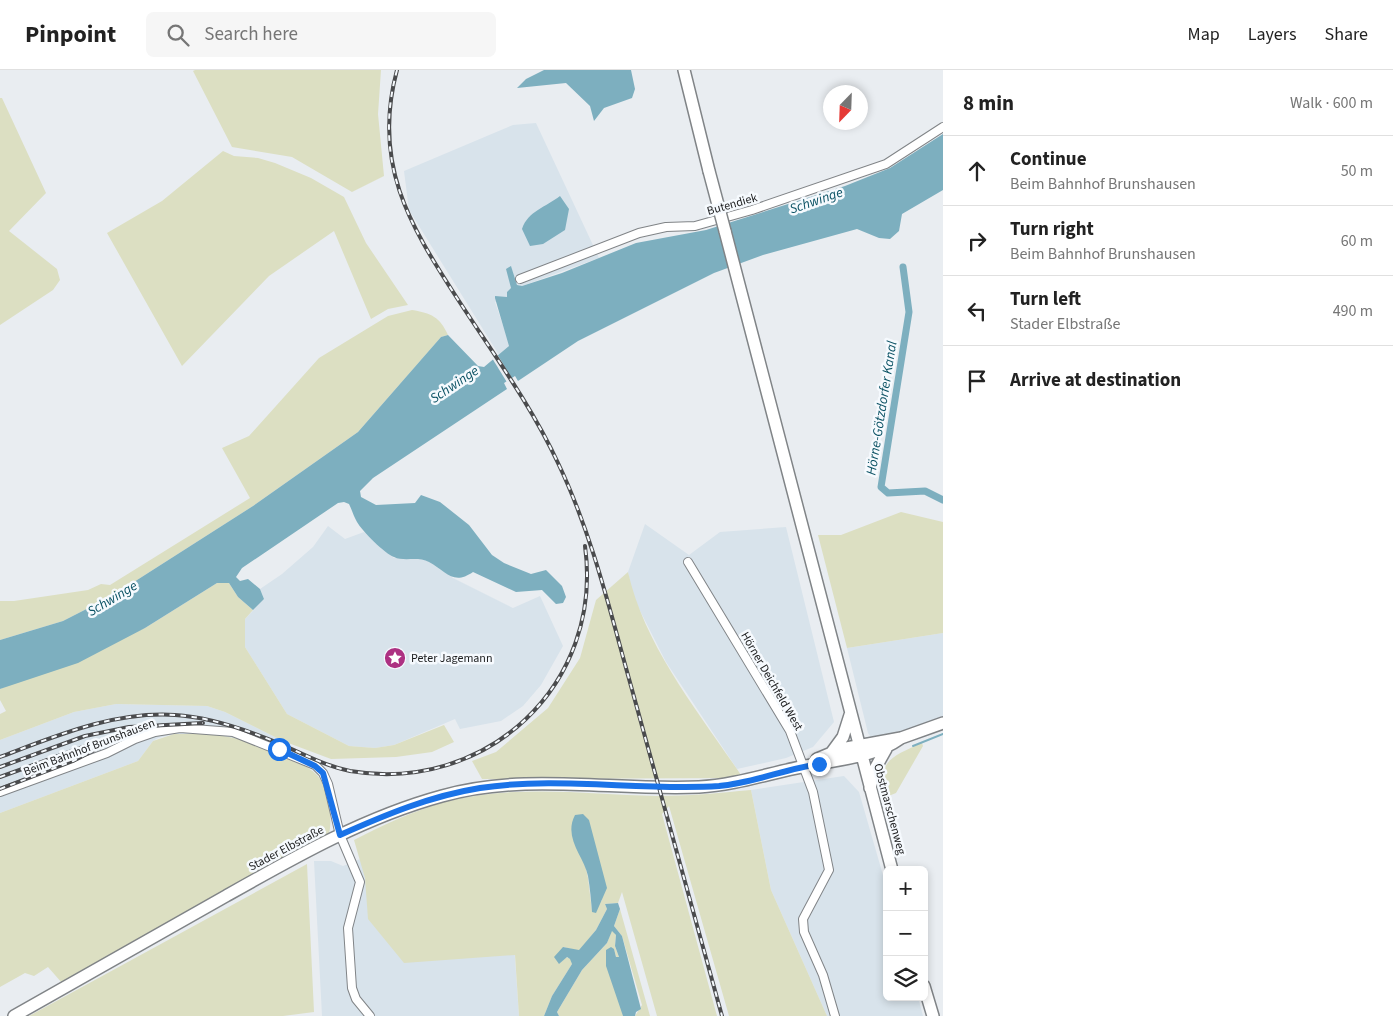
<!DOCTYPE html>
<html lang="en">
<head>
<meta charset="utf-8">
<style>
  :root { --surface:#fff; --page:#f6f6f6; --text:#222; --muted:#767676; --line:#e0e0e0 }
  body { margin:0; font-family:"Source Sans 3",sans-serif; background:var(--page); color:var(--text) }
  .controls { position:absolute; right:15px; bottom:15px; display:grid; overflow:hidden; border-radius:8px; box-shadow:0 2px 8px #0003 }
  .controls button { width:45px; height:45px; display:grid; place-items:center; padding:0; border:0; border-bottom:1px solid var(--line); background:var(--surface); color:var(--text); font:25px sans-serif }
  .compass { position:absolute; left:823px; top:15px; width:45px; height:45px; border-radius:50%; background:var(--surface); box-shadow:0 2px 8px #0003; rotate:203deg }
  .stop { position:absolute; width:15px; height:15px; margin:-11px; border:4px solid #1a73e8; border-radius:50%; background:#fff }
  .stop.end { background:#1a73e8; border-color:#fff; box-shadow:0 1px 5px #0008 }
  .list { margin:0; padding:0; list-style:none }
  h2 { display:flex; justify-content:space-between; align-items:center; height:65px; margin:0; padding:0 20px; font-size:21px }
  h2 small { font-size:16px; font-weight:400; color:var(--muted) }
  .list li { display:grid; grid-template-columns:32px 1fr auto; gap:15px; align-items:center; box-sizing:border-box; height:70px; padding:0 20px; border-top:1px solid var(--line) }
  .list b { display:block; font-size:19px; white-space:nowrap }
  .list p { margin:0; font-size:16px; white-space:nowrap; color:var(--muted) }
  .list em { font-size:16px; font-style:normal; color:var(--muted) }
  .icon { flex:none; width:28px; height:28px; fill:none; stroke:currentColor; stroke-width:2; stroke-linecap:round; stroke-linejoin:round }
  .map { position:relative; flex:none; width:943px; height:946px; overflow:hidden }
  header { display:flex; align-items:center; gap:30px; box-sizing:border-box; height:70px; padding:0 25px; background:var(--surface); border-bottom:1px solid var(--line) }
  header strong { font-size:24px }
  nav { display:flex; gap:28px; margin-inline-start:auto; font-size:18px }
  .search { width:350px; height:45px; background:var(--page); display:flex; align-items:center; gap:12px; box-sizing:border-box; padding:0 18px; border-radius:8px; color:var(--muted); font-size:19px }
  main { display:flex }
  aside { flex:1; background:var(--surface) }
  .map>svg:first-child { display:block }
  .built { fill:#d8e3eb }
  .green { fill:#dcdfc2; fill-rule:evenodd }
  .water { fill:#7dafbf }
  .pier { fill:#e9edf1 }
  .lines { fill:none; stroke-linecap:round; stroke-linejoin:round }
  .stream { stroke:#7dafbf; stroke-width:2 }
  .canal { stroke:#7dafbf; stroke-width:7 }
  .street-casing { stroke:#808487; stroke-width:10 }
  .secondary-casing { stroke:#808487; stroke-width:14 }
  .street { stroke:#fff; stroke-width:8 }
  .secondary { stroke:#fff; stroke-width:11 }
  .rail-casing { stroke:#4a4b4d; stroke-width:4 }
  .rail { stroke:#f6fafe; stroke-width:2; stroke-dasharray:5.5; stroke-linecap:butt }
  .secondary-bridge-casing { stroke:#808487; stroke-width:14; stroke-linecap:butt }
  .secondary-bridge { stroke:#fff; stroke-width:11 }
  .route { stroke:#1a73e8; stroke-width:6 }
  .labels { text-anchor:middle; stroke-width:5; stroke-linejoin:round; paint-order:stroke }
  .street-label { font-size:12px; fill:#1b1c1d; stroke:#f6fafe }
  .poi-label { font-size:12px; fill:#1b1c1d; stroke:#f6fafe; text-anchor:start }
  .water-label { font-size:14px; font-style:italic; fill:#0b5264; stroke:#f6fafe }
</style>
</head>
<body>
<header>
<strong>Pinpoint</strong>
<div class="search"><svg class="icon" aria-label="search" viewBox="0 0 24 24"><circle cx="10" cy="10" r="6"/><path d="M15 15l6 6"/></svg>Search here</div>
<nav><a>Map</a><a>Layers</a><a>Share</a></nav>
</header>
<main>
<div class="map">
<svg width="943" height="946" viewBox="0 0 943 946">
  <rect width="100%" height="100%" fill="#e9edf1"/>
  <path class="built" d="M536 53 599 188 522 216 517 215 511 197V218L507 228 495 232 509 273V276L499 285 409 140 404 101 513 55Z
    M645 454 689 485 720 462 786 457 834 652 813 677 786 688 737 699 666 592 633 527 628 502Z
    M328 456 345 469 364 462 394 488H418L428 491 453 508 513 538 540 526 563 576 541 615 523 636 501 651 460 659 455 649 394 675 375 678 349 676 287 644 245 577V549L264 529 260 519 282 504 313 477Z
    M943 563V649L876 668 871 667 868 663 847 578Z
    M116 634 207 636 225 642 283 671 276 683 174 664 158 668 153 671 138 691 0 743V670L74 642Z
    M844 706 859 722 887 819V927H918L923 946H827L771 820 751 720Z
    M504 731 519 946H322L314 791H331L343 796Z"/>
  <path class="green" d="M195 0H381L378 44 384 106 352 122 292 87 232 77 193 1Z
    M0 28H2L46 123 9 161 57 199 60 210 53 220 0 255Z
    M223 81 234 86 258 88 275 93 311 108 344 127 366 173 408 235 388 239 371 249 334 161 269 206 182 296 107 163 162 131Z
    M412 240C431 243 440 247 448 265L441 267 435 274 358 362 253 436 112 526 63 551 0 570V531H14L88 520 101 514 110 515 250 428 222 378 249 366 319 288 388 246Z
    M901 442 943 452V563L847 578 818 465H841Z
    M628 502C645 578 701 645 743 708L482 709 472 691 496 682 548 638 580 588 596 530Z
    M217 513H229L238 527 253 540 245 549V577L287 644 349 676 375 678 394 675 444 655 454 672 432 682 396 687 331 689 283 671 225 642 207 636 116 634 74 642 0 670V644L6 641 0 630V619L145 558Z
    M174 664H213L239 669 307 697C312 701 318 704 321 711 328 723 333 749 329 763L62 913 48 897 34 906 25 903 0 917V743L138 691 153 671Z
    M922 673 923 676 896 723 886 727C875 691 893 686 922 673Z
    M751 720 771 820 827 946H729L669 736 662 744 717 946H657L622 822 618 833 605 834 607 839 596 860 579 881 564 877 559 894 566 887 571 889 572 894 552 926 544 946H519L515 885 404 893 368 849 365 808 354 770C383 755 413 741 445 732 514 714 585 724 656 726 688 726 719 723 751 720ZM584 789 602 830 592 841 588 808Z
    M307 794 314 942 283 946H29Z
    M620 839 650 946H635L642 935 622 866 614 856Z
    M612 860 616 865 615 876 619 887H616L614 879 623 946H559L557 942 582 900 607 873Z"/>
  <path class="water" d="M544 0H631L635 19 632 28 604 38 594 51 590 36 566 13 517 18 526 9Z
    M943 64V120L902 144 899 161 890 169 879 168 857 159 763 185 714 203 578 271 518 311 515 306 504 313 507 319 373 408 360 421 361 427 376 435 415 433 421 425 440 432 469 455 492 485 504 493 531 504 546 500 562 516 566 527 563 533 556 534 542 520 516 522 473 502C453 516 446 501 429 492 418 486 404 492 394 487 385 484 362 461 357 452 354 447 352 440 349 434L344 432 338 433 242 498 236 507 240 511 248 509 260 519 264 529 253 540 238 527 229 513H217L145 558 78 593 0 619V570L63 551 112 526 253 436 358 362 441 267 448 265 478 296 484 297 509 276 495 228V226L507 227V222L511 218 506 199 511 196 517 215 522 216 562 203 636 173 706 160 845 116 890 98Z
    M560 126 569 139 565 160 543 174 530 176 522 159C528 141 546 137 560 126Z
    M583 744 589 750 607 818 596 843 592 842C591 830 590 818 588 806 584 786 563 768 575 745Z
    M618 833 620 839 614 856 622 866 641 939 636 942 635 946H623L606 896V880L611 877 614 879 616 887H619L615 876 616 865 612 861 607 873 582 900 557 942 559 946H544L552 926 572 894 570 889 567 887 559 894 554 887 563 877 579 880 596 860 607 839 605 834Z"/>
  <path class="pier" d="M497 284 513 310 508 314 492 288Z"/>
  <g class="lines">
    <path class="stream" d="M913 676 943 664"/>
    <path class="canal" d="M903 197 909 242 881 417 888 423 925 421 943 430"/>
    <g class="street-casing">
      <path id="street" d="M520 209 639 163 666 157 695 156 752 140 886 94 943 57
        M688 492 790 661 813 722 829 800 803 849 804 862 823 905 835 946
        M0 722 107 683 135 669 155 662 180 658 233 662 315 695 323 703 328 714 340 765 360 812 348 858 352 918 356 929 370 946"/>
    </g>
    <g class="secondary-casing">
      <path id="secondary" d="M684 0 709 101
        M725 161 892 800
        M832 682 843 667 850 645
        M817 689 841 679 901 668 943 653
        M870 718 876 697 886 679
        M924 916 933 946
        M14 946C85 906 155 866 226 826 295 787 365 747 442 726 526 702 613 721 699 717 736 715 769 703 806 696 839 689 873 688 901 668"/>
    </g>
    <use href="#street" class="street"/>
    <use href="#secondary" class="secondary"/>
    <g class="rail-casing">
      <path id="rail" d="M397 0C372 93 409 154 457 228 492 282 531 335 558 393 592 464 610 541 631 616 661 726 692 836 722 946
        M103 674 138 661
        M0 687C56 666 114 641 175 645 211 647 250 661 283 675 305 685 326 696 350 701 486 724 604 615 585 476
        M0 697 85 666 129 657 203 653
        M0 707 108 668
        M0 719 73 691 110 672"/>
    </g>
    <use href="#rail" class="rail"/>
    <g class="secondary-bridge-casing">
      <path id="secondary-bridge" d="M709 101 725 161"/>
    </g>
    <use href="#secondary-bridge" class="secondary-bridge"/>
  </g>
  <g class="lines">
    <path class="route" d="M279 679 315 696 323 703 340 765C385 745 430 726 480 718 559 706 639 721 719 716 753 713 785 699 819 694"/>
  </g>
  <defs>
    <g id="sight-disc" transform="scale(1.125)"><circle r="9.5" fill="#ad3182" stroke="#f6fafe"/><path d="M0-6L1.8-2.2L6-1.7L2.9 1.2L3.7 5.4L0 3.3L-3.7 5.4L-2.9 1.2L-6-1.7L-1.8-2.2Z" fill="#fff"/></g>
  </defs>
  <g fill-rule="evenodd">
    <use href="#sight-disc" x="395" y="588"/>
  </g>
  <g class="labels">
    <g class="street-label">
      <text transform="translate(732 134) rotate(-16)" y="4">Butendiek</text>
      <text transform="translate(772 611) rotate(60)" y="4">Hörner Deichfeld West</text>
      <text transform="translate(89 677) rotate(-21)" y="4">Beim Bahnhof Brunshausen</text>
      <text transform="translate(890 739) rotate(75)" y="4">Obstmarschenweg</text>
      <text transform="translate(286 778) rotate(-28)" y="4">Stader Elbstraße</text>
    </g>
    <g class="poi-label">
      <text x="411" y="592">Peter Jagemann</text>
    </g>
    <g class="water-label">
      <text transform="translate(816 130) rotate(-19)" y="5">Schwinge</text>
      <text transform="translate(454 314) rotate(-34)" y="5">Schwinge</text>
      <text transform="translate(881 338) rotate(-81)" y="5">Hörne-Götzdorfer Kanal</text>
      <text transform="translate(112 528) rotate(-31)" y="5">Schwinge</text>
    </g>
  </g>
</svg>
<div class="controls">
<button>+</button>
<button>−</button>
<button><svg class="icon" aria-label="layers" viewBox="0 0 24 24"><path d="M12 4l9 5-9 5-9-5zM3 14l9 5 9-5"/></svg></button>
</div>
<svg class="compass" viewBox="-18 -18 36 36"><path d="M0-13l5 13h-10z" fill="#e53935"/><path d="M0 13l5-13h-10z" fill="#767676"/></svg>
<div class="stop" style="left:279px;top:679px"></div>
<div class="stop end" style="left:819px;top:694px"></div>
</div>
<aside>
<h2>8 min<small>Walk · 600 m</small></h2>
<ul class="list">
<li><svg class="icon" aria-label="ahead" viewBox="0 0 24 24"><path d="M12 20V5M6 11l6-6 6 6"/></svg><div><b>Continue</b><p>Beim Bahnhof Brunshausen</p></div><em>50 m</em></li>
<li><svg class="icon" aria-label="right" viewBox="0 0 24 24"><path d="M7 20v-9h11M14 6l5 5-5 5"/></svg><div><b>Turn right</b><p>Beim Bahnhof Brunshausen</p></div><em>60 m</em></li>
<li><svg class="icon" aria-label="left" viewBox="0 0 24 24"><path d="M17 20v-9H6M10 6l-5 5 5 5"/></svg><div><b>Turn left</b><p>Stader Elbstraße</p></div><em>490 m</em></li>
<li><svg class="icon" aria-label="arrive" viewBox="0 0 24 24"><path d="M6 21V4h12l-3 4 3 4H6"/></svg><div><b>Arrive at destination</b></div></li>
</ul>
</aside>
</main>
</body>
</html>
